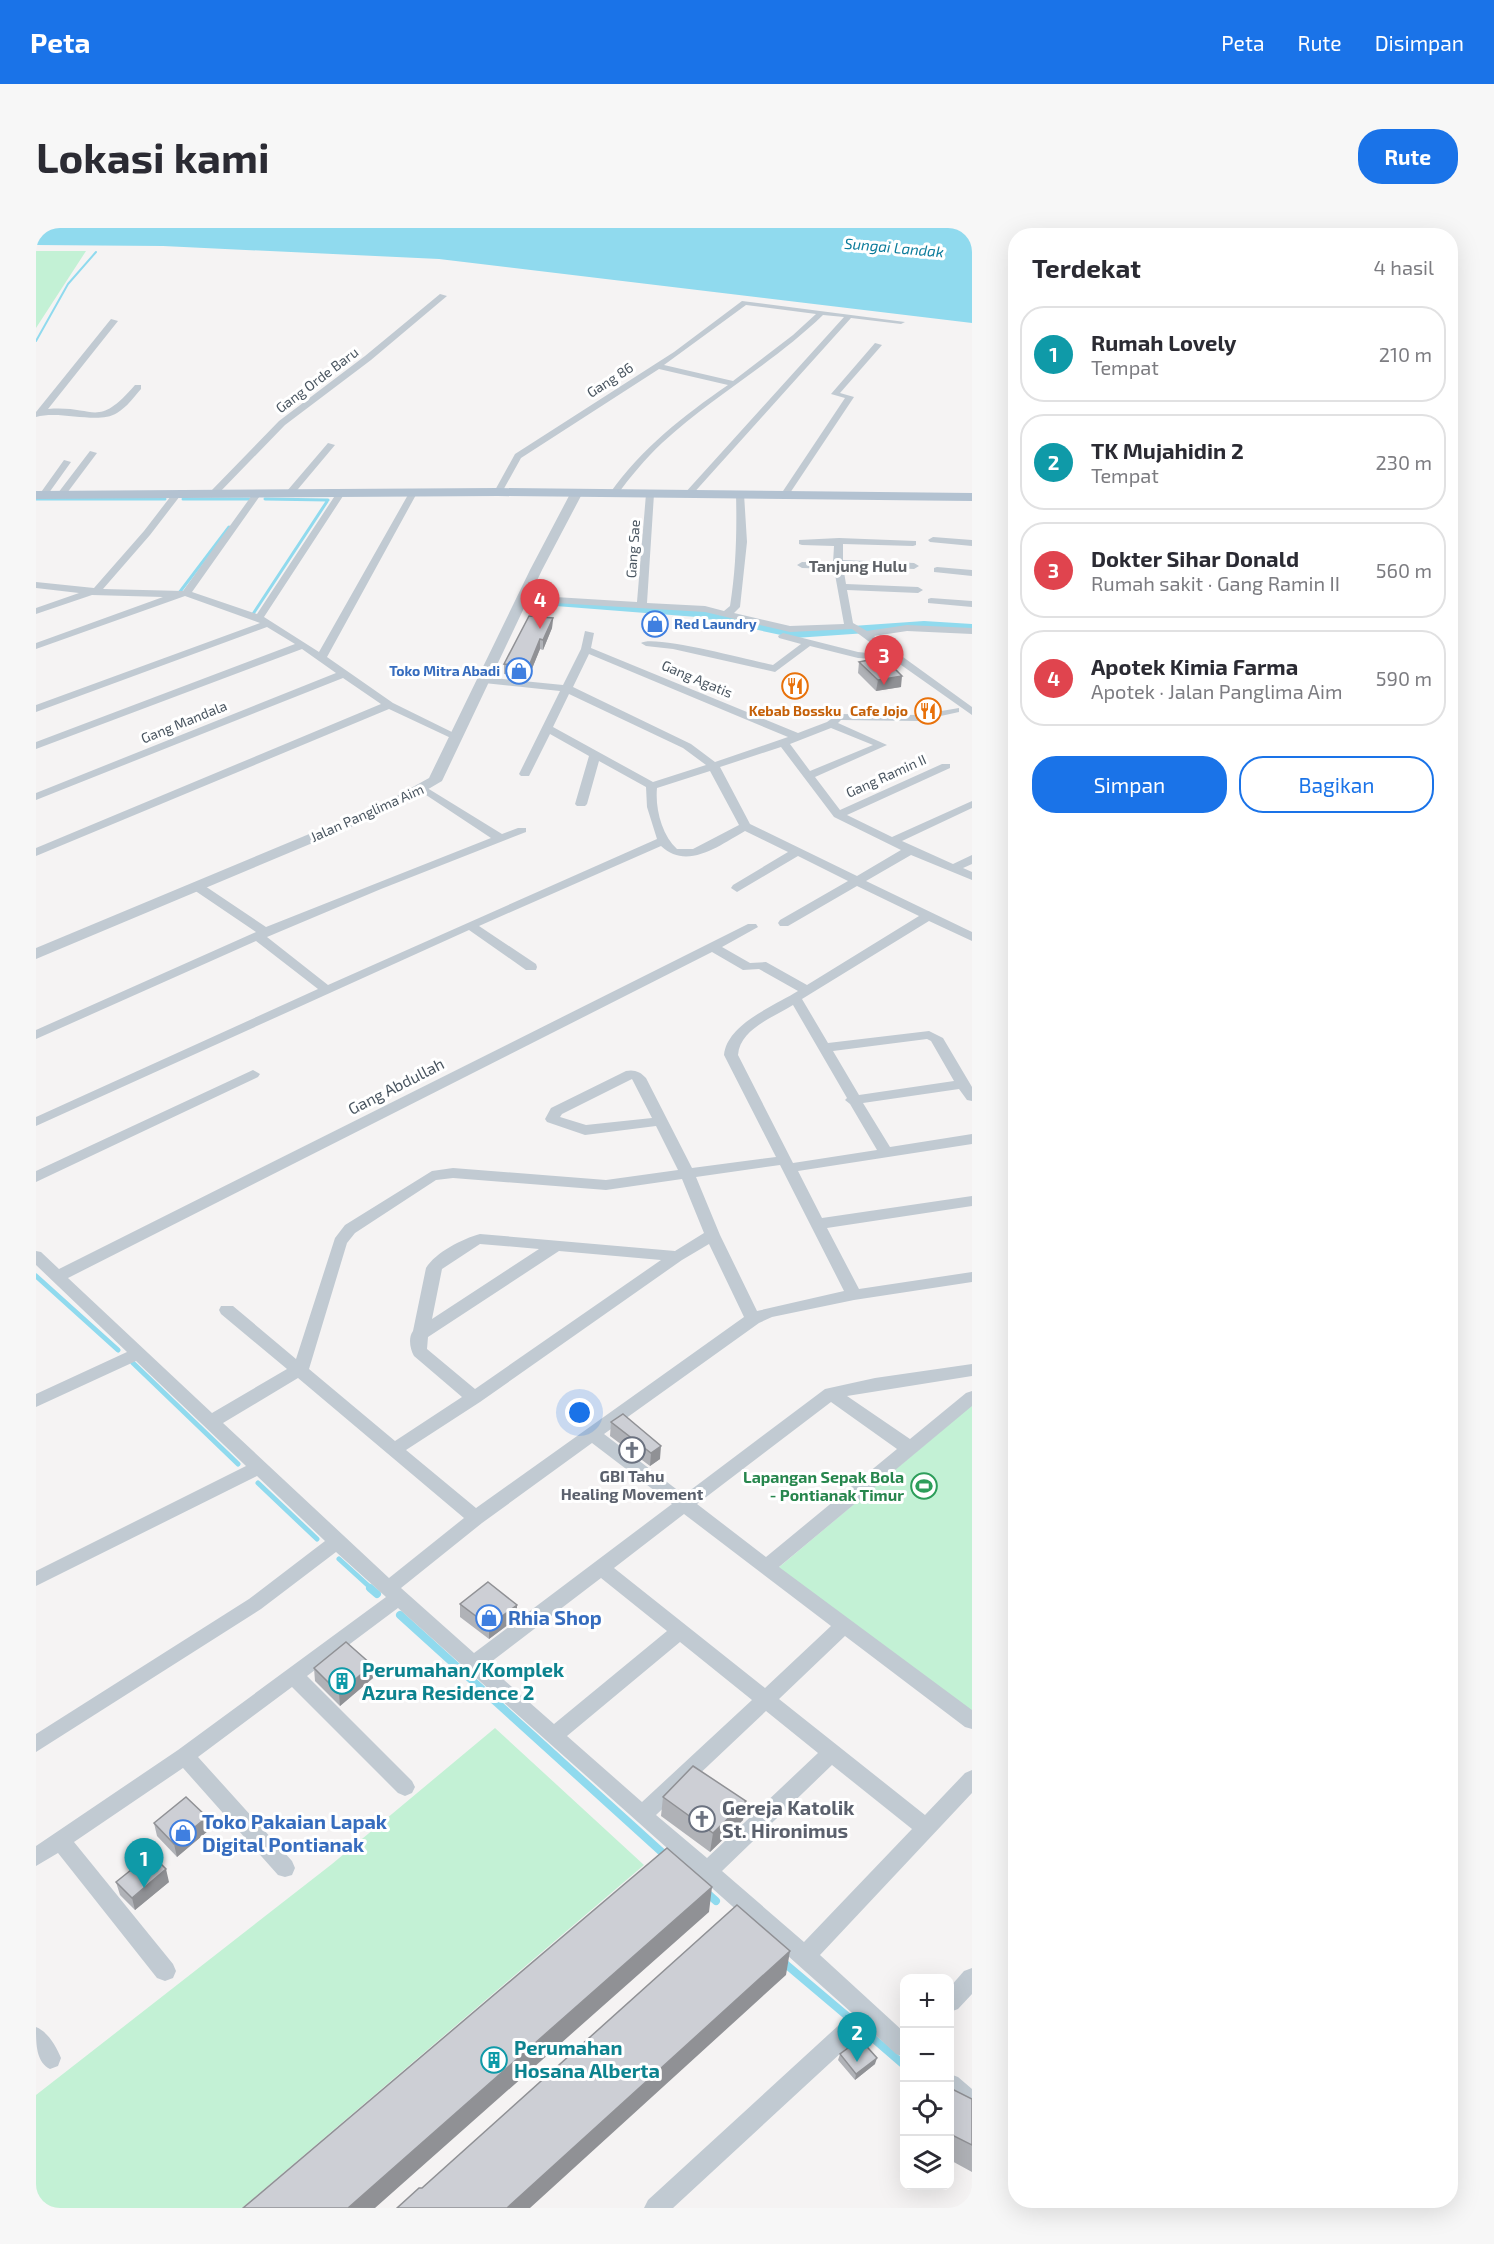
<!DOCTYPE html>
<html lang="id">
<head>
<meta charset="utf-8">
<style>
  :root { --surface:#fff; --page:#f7f7f7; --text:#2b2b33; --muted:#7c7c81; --line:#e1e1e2; --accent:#1a73e8 }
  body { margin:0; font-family:"Exo 2",sans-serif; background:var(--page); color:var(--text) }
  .controls { position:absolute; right:18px; bottom:18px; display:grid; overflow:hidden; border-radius:12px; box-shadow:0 6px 24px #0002 }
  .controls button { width:54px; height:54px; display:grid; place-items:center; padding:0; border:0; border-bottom:2px solid var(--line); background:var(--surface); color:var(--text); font:30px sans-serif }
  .you { position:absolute; left:544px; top:1185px; width:21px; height:21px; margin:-15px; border:4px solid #fff; border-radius:50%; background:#1a73e8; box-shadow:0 0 0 9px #1a73e833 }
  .badge { display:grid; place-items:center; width:39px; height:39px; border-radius:50%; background:var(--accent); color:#fff; font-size:20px; font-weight:700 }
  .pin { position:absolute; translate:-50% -50px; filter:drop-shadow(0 2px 3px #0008) }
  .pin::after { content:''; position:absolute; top:32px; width:21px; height:18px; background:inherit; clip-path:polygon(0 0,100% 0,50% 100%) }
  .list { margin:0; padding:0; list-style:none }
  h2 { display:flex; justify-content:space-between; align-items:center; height:78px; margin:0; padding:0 24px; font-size:26px }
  h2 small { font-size:20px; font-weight:400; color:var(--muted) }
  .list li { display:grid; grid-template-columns:39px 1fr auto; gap:18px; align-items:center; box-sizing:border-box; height:96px; margin:0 12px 12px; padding:0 12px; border:2px solid var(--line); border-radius:24px }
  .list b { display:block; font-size:22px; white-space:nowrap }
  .list p { margin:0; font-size:20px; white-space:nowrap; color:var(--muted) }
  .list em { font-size:20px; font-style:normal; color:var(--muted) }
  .actions { display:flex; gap:12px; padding:18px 24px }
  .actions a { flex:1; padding:14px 0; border:2px solid var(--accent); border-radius:24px; text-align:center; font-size:21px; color:var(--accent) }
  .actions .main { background:var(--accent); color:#fff }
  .icon { flex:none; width:33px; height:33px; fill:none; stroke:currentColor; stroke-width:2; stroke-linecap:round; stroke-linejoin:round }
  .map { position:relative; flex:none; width:936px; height:1980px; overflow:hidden; border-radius:24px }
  header { display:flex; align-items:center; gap:36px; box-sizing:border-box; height:84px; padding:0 30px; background:var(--accent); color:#fff }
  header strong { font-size:28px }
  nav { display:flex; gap:33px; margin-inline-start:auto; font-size:21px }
  .intro { display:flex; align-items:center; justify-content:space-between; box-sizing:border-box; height:144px; padding:0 36px }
  h1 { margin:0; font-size:42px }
  .button { padding:15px 27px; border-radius:24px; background:var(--accent); color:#fff; font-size:21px; font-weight:700 }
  main { display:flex; gap:36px; padding:0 36px }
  aside { flex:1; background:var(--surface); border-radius:24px; box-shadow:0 6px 24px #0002 }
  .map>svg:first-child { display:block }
  .green { fill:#c3f1d5 }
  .water { fill:#90daee }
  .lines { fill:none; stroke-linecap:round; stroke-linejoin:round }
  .stream-far3 { stroke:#90daee; stroke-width:2 }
  .stream-far2 { stroke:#90daee; stroke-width:3 }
  .stream-far1 { stroke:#90daee; stroke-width:5 }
  .stream { stroke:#90daee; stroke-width:8 }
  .canal { fill:#90daee; fill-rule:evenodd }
  .minor { fill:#c1cad2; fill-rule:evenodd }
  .tertiary { fill:#c1cad2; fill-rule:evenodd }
  .primary { fill:#b3c2d1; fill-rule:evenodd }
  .wall { fill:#b0b2b7 }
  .shaded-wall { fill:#909195 }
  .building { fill:#cdcfd5; stroke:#909195; stroke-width:1.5 }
  .labels { text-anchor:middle; stroke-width:6; stroke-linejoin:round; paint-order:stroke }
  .far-street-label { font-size:14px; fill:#4a5661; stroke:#fff }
  .far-shop-label { font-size:14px; font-weight:bold; fill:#366cbe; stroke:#fff; text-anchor:start }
  .far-food-label { font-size:14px; font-weight:bold; fill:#c56008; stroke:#fff }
  .far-water-label { font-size:15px; font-style:italic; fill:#0c7c9b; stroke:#fff }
  .far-quarter-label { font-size:16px; font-weight:bold; fill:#5f6368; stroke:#fff }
  .street-label { font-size:16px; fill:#4a5661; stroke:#fff }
  .worship-label { font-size:16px; font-weight:bold; fill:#5b616d; stroke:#fff }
  .leisure-label { font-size:16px; font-weight:bold; fill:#27864d; stroke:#fff; text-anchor:end }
  .near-shop-label { font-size:20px; font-weight:bold; fill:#366cbe; stroke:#fff; text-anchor:start }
  .near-culture-label { font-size:20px; font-weight:bold; fill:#0d838f; stroke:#fff; text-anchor:start }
  .near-worship-label { font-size:20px; font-weight:bold; fill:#5b616d; stroke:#fff; text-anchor:start }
</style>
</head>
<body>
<header>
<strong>Peta</strong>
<nav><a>Peta</a><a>Rute</a><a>Disimpan</a></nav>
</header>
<div class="intro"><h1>Lokasi kami</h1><a class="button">Rute</a></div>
<main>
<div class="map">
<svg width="936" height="1980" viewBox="0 0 936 1980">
  <rect width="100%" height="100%" fill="#f5f3f3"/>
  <path class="green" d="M0 23H50L0 100Z
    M936 1177V1486L742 1340Z
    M459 1500 608 1637 206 1980H0V1867L296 1636Z"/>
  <path class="water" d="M0 0H936V95L403 31 127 18 0 17Z"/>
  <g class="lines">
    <path class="stream-far3" d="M0 113 32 56 60 24"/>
    <path class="stream-far2" d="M0 271H129
      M147 271H216
      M229 271 292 272
      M143 365 193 299
      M217 386 292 272"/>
    <path class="stream-far1" d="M0 1048 82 1122
      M97 1135 202 1236
      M222 1255 281 1311
      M303 1331 336 1361"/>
    <path class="stream" d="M334 1360 341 1366
      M364 1387 630 1628
      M670 1664 680 1673
      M746 1733 817 1793
      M824 1799 868 1837"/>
    <path class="canal" d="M498 370 661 381 759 402 888 393 936 396V404L888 401 759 410 661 389 494 376 492 374Z"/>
    <path class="minor" d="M404 66 411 68 335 132 249 197 181 267H175V263L243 193 329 128Z
      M706 73 869 94 865 96 815 90 655 268 648 266 808 89 787 87C736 136 677 168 626 215 609 231 595 248 581 267L574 265C606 220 647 188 692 157L623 141 485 230 465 266H459L458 264 479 226 638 124ZM710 77 780 86 757 107 697 153 628 137Z
      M75 91 82 93 12 181C60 177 60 202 99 157H105V161C98 169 91 179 81 185 62 197 25 182 0 189V184Z
      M839 115 846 117 804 165 818 169 752 268H746L745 266 809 170 795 166Z
      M292 215 299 217 257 267H251V263Z
      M54 223 61 225 28 269H22V265Z
      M28 232 35 234 10 269H4L3 267Z
      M222 262 226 265 156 364 221 386 302 263H308L309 265 228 389 283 424 373 265 380 263 381 265 291 429 357 475 426 509 421 512 417 511 353 481 0 628V620L345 476 307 450 0 572V565L300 445 266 421 0 521V514L259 416 231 399 0 484V477L224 395 149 368 0 421V415L127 369 56 367 0 386V380L43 365 0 360V354L58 360 108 303 138 264H144V268L114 307 67 361 147 363 219 263Z
      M704 263 708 266 711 314 704 379 698 385 754 398 808 396 798 341 766 340 761 337 766 334 797 335 798 318 766 317 763 316V312L803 310 880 313V317L877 318 807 316V332L878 335 883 338 878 341 807 338 810 356 882 359 887 362 882 365 811 362 817 395 831 403 871 397 936 400V406L871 403 838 408 936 479V487L858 432 822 430 774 418 739 444 637 421 610 418 605 415C617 406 717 433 737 437L765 416 743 410 742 408 747 405 822 424 851 427 816 401 754 404 669 384 486 373 481 370 486 367 601 374 610 266 614 263 618 266 611 375 669 378 688 383 694 378C700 341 701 304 700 266Z
      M897 309 936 312V318L894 314 892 312Z
      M901 339 936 342V348L898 344V340Z
      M895 370 936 373V379L892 375V371Z
      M549 403 558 405 555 420 762 505 791 494 802 486 882 487 923 480V484L882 493 805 492 802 495 851 517 779 549 804 582 906 536H914V540L811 587 856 609 936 573V580L866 613 917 636 936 627V636L927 640 936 644V652L875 627 830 653 936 704V713L893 693 766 771 792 815 893 803 907 810 936 859V873L931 872 923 861 827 875 854 919 936 906V916L762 943 786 990 936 968V978L791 1000 823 1061 936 1044V1054L818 1072 736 1089 723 1095 568 1206 648 1267 789 1161 839 1150 936 1136V1148L811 1168 874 1211 930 1165 936 1163V1178L743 1339 936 1482V1501L929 1499 809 1408 743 1471 889 1587 929 1545 936 1542V1565L784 1727 868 1804V1829L860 1826 832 1800 637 1980H608L612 1972 816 1785 362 1380 271 1448 376 1553 379 1559 376 1565 369 1568 362 1565 256 1459 162 1529 256 1633 259 1640 256 1647 249 1649 242 1647 147 1540 38 1614 137 1736 140 1743 137 1750 129 1753 121 1750 22 1625 0 1638V1618L142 1522 350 1369 300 1324 225 1381 0 1524V1506L213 1371 289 1313 221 1248 0 1358V1343L210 1238 100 1133 0 1179V1166L91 1124 0 1037V1023L5 1024 23 1041 712 696H720L722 699 686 719 714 735 730 734 771 757 883 688 821 658 752 698H744L742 695 744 692 812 653 762 628 701 664 695 660 697 657 752 624 709 603C684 617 651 643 625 618L443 698 500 736 501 739 500 742H490L433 702 0 898V889L282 761 220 713 0 811V802L220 704 158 662V656H166L230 699 455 610 384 563V559L388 558 466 606 482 600H490V604L345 661 231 709 292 757 621 611 611 579 610 559 563 533 551 576 549 578H541L539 576 553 528 514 506 493 548H485L483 546 524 463 448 455 443 452 448 449 527 457 545 421ZM553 426 752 509 679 534 655 516 537 459ZM533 466 647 520 670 537 617 554 517 499ZM795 500 837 517 774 543 754 516ZM745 519 798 589 865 622 821 648 714 596 684 539ZM674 543 703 597 657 621H641C626 607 619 581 621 560ZM676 724 707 742 723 741 762 763C738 778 691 796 688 827L740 929 656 940 610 850C605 844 598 841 590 843L515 880 509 891 511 894 549 907 620 898 642 942 570 952 417 940 396 943 309 997 299 1010 260 1131 197 1078H185L183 1082 185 1086 251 1141 176 1185 32 1050ZM757 777 811 870 809 872 814 876 841 922 757 935 702 827C704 801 736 790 757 777ZM891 811 895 813 918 853 823 867 797 823ZM596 851 616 890 550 897 524 889 526 886ZM744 937 808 1063 721 1083 684 1007 660 949ZM417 950 570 962 646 951 668 1005 639 1023 444 1006C426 1011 400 1024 390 1040L377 1103C372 1110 374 1121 378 1128L426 1169 359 1213 273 1141 311 1015 319 1005 400 952ZM444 1016 503 1021 396 1091 406 1041ZM673 1016 708 1089 440 1280 370 1222 444 1174 646 1032ZM523 1023 625 1032 439 1161 391 1121 392 1109ZM262 1150 428 1290 353 1350 187 1195ZM795 1174 861 1221 730 1329 661 1276ZM556 1215 636 1276 438 1425 365 1360 446 1295ZM648 1286 795 1398 729 1460 578 1340ZM565 1350 631 1403 518 1496 451 1437ZM644 1414 716 1472 606 1574 531 1508ZM730 1483 782 1525 671 1630 620 1587ZM796 1537 876 1601 768 1714 686 1643Z
      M217 842 224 846 222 849 0 954V943Z
      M936 1740V1766L922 1781 914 1784V1759L928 1743Z
      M0 1799C12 1804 20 1818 25 1830L22 1838 14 1841C0 1834 0 1816 0 1799Z
      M914 1846 922 1849 936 1861V1887L928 1884 914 1871Z"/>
    <path class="tertiary" d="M540 263 546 266 506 342 406 553 360 580 0 731V720L350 574 393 550 494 342 534 266Z"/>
    <path class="primary" d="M462 260 936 265V273L462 268 0 271V263Z"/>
  </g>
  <path class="wall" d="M517 390 516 400 507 422 504 421 493 448 468 446V436Z
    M823 434 865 459 840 463 822 445Z
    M575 1194 624 1231 614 1238 574 1208Z
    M424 1376 481 1377V1390L453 1411 424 1389Z
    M278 1440 337 1450 304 1478 279 1453Z
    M627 1569 710 1573 707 1592 674 1624 625 1588Z
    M118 1595 173 1602 141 1629 121 1608Z
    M80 1654H133L99 1682 84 1667Z
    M804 1826 839 1836 819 1852 802 1832Z
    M914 1860 936 1871V1944L914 1932Z"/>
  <path class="shaded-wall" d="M517 390 516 400 507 422V412Z
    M504 411V421L493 448V438Z
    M866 448 865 459 840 463 842 452Z
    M625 1218 624 1231 614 1238 615 1225Z
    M481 1377V1390L453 1411V1398Z
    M336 1437 337 1450 304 1478 303 1465Z
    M710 1573 707 1592 674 1624 677 1605Z
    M171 1589 173 1602 141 1629 138 1616Z
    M130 1641 133 1654 99 1682 96 1670Z
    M676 1659 673 1684 339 1980H312Z
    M754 1723 750 1747 494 1980H471Z
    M841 1830 839 1836 819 1852 820 1846Z"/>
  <path class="building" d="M493 388 517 390 507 412 504 411 493 438 468 436Z
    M847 429 866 448 842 452 823 434Z
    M587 1186 625 1218 615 1225 575 1194Z
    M452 1354 481 1377 453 1398 424 1376Z
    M310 1414 336 1437 303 1465 278 1440Z
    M657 1538 710 1573 677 1605 627 1569Z
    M150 1569 171 1589 138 1616 118 1595Z
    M631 1620 676 1659 312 1980H207Z
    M115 1626 130 1641 96 1670 80 1654Z
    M701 1677 754 1723 471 1980H361L383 1960H386Z
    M824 1811 841 1830 820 1846 804 1826Z
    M914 1860 936 1871V1917L914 1906Z"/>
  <defs>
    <g id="shop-ring" transform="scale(1.35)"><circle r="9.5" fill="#fff" stroke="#3f7fe0" stroke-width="1.5"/><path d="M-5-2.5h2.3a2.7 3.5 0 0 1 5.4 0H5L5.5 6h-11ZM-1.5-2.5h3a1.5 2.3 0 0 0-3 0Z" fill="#3f7fe0"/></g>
    <g id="restaurant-ring" transform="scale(1.35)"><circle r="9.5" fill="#fff" stroke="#e8710a" stroke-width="1.5"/><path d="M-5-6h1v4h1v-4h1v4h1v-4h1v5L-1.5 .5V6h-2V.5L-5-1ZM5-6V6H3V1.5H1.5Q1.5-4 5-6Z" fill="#e8710a"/></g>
    <g id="church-ring" transform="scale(1.35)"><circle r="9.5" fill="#fff" stroke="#6b7280" stroke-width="1.5"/><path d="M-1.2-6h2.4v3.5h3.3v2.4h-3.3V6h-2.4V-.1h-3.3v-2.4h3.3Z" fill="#6b7280"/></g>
    <g id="stadium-ring" transform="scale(1.35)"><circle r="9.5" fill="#fff" stroke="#2e9e5b" stroke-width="1.5"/><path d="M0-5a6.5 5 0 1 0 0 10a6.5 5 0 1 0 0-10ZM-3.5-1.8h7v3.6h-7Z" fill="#2e9e5b"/></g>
    <g id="building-ring" transform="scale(1.35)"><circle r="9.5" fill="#fff" stroke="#0f9aa8" stroke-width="1.5"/><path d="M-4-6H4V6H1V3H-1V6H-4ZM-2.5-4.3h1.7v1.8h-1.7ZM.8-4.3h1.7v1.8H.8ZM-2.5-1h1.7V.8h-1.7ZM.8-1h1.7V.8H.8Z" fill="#0f9aa8"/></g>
  </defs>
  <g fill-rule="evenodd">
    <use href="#shop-ring" x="619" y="396"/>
    <use href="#shop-ring" x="483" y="443"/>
    <use href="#restaurant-ring" x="759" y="458"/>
    <use href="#restaurant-ring" x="892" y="483"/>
    <use href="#church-ring" x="596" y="1222"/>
    <use href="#stadium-ring" x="888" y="1258"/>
    <use href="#shop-ring" x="453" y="1390"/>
    <use href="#building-ring" x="306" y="1453"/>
    <use href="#church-ring" x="666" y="1591"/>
    <use href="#shop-ring" x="147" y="1605"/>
    <use href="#building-ring" x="458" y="1832"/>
  </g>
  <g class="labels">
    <g class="far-street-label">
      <text transform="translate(281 152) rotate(-37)" y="5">Gang Orde Baru</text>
      <text transform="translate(574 152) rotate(-33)" y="5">Gang 86</text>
      <text transform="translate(597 321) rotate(-86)" y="5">Gang Sae</text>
      <text transform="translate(661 451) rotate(23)" y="5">Gang Agatis</text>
      <text transform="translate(148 494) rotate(-22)" y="5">Gang Mandala</text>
      <text transform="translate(850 548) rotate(-24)" y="5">Gang Ramin II</text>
      <text transform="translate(331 585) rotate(-24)" y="5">Jalan Panglima Aim</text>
    </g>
    <g class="far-shop-label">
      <text x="638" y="401">Red Laundry</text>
      <text x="464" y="448" text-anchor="end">Toko Mitra Abadi</text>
    </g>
    <g class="far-food-label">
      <text x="759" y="488">Kebab Bossku</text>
      <text x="872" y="488" text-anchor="end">Cafe Jojo</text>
    </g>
    <g class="far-water-label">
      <text transform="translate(858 20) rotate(5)" y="5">Sungai Landak</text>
    </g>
    <g class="far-quarter-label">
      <text x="822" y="344">Tanjung Hulu</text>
    </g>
    <g class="street-label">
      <text transform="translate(360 858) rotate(-27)" y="6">Gang Abdullah</text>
    </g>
    <g class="worship-label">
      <text x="596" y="1254">GBI Tahu<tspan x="596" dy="18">Healing Movement</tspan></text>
    </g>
    <g class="leisure-label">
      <text x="868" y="1255">Lapangan Sepak Bola<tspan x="868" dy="18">- Pontianak Timur</tspan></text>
    </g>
    <g class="near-shop-label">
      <text x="472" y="1397">Rhia Shop</text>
      <text x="166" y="1601">Toko Pakaian Lapak<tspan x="166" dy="23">Digital Pontianak</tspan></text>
    </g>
    <g class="near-culture-label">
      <text x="326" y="1449">Perumahan/Komplek<tspan x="326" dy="23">Azura Residence 2</tspan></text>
      <text x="478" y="1827">Perumahan<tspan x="478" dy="23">Hosana Alberta</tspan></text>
    </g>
    <g class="near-worship-label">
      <text x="686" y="1587">Gereja Katolik<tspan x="686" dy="23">St. Hironimus</tspan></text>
    </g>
  </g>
</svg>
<div class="controls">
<button>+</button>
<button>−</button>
<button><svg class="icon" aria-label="locate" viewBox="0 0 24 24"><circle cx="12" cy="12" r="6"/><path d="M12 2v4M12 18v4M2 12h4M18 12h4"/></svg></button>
<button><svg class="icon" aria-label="layers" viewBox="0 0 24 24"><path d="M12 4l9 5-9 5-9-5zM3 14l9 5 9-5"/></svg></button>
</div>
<div class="you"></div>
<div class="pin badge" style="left:108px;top:1660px;background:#0f9aa8">1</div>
<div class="pin badge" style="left:821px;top:1834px;background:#0f9aa8">2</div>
<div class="pin badge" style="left:848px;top:457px;background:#e0444e">3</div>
<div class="pin badge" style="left:504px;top:401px;background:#e0444e">4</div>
</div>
<aside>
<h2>Terdekat<small>4 hasil</small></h2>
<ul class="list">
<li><span class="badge" style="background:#0f9aa8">1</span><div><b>Rumah Lovely</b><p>Tempat</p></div><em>210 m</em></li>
<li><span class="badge" style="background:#0f9aa8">2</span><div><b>TK Mujahidin 2</b><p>Tempat</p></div><em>230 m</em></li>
<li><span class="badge" style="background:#e0444e">3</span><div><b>Dokter Sihar Donald</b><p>Rumah sakit · Gang Ramin II</p></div><em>560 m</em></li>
<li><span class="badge" style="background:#e0444e">4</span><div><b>Apotek Kimia Farma</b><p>Apotek · Jalan Panglima Aim</p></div><em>590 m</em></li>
</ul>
<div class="actions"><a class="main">Simpan</a><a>Bagikan</a></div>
</aside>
</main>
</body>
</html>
